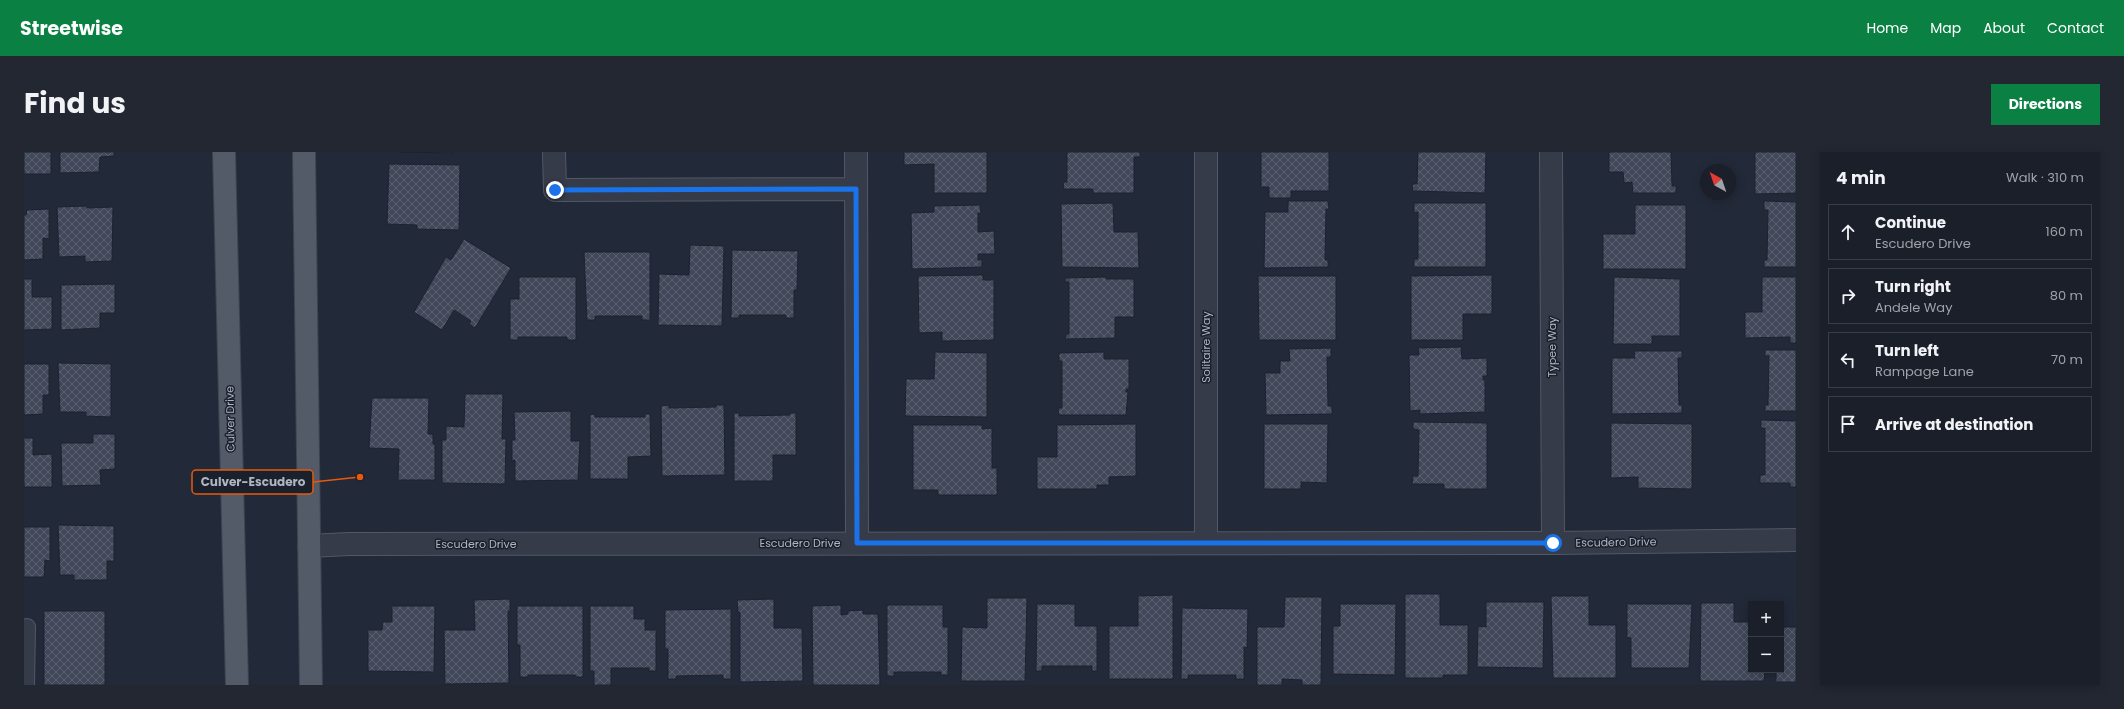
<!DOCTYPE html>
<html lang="en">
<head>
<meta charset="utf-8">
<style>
  :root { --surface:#1a1f2a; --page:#232732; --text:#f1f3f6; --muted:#9fa2a8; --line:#383d47; --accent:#0b8043 }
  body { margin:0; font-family:Poppins,sans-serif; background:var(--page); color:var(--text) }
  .controls { position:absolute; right:12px; bottom:12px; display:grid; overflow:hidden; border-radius:0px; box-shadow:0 2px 10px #0003 }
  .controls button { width:36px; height:36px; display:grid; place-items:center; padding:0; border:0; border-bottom:1px solid var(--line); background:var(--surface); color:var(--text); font:20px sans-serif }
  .compass { position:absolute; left:1676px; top:12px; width:36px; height:36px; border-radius:50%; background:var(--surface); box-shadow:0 2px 10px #0003; rotate:320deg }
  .stop { position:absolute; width:12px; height:12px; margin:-9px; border:3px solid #1a73e8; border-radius:50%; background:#fff }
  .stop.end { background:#1a73e8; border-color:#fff; box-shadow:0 1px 4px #0008 }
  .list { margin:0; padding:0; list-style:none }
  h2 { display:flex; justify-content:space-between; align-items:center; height:52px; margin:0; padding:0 16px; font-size:17px }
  h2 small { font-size:13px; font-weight:400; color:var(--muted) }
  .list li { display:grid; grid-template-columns:26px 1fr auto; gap:12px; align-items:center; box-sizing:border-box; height:56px; margin:0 8px 8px; padding:0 8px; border:1px solid var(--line); border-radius:0px }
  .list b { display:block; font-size:15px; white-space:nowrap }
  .list p { margin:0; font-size:13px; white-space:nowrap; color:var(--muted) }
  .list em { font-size:13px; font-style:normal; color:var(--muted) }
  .icon { flex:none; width:22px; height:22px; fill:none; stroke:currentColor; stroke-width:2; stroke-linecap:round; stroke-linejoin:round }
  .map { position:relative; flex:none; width:1772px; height:533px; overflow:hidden; border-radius:0px }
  header { display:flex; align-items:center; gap:24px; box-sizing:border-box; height:56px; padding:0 20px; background:var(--accent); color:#fff }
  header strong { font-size:19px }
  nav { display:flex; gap:22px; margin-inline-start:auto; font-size:14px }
  .intro { display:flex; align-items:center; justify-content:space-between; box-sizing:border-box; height:96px; padding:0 24px }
  h1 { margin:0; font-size:28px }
  .button { padding:10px 18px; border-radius:0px; background:var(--accent); color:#fff; font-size:14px; font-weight:700 }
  main { display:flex; gap:24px; padding:0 24px }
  aside { flex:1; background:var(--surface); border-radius:0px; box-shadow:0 2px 10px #0003 }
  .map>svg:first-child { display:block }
  .building { fill:url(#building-cross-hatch); stroke:#1d222f }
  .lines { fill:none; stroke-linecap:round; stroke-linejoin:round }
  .lane-casing { stroke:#535866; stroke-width:18 }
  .street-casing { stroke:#535866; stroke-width:24 }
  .primary-casing { stroke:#3f4451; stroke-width:24 }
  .lane { stroke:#353b48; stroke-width:16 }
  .street { stroke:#353b48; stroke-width:22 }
  .primary { stroke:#535a68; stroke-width:22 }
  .route { stroke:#1a73e8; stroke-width:5 }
  .labels { text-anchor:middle; stroke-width:3; stroke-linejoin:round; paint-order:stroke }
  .street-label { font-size:11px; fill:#b0b5c4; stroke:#1b202d }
  .leader { fill:none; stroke:#e8590c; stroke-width:1.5 }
  .callout-dot { fill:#e8590c; stroke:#1b202d; stroke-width:1.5 }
  .callout { fill:#1b202d; stroke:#e8590c; stroke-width:1.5 }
  .callout-label { font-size:12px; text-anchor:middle; font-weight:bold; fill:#b0b5c4 }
</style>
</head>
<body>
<header>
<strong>Streetwise</strong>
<nav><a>Home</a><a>Map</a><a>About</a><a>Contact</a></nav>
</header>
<div class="intro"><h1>Find us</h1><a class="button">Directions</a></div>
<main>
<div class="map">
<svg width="1772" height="533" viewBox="0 0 1772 533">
  <defs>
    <pattern id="building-cross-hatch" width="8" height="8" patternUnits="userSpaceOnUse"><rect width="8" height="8" fill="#414859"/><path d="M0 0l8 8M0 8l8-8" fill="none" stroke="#5a606f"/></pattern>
  </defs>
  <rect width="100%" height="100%" fill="#222938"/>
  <path class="building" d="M0 0H27V22H0Z
    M36 0H90V4L76 5 75 20 36 21Z
    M376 0H429V1Z
    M880 0H963V41H910V12L880 13Z
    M1043 0H1116V5H1110V41H1069V37H1039L1040 30H1043Z
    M1237 0H1305V39H1267V46H1245V35H1237Z
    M1394 0H1462L1461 41 1389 39 1388 32H1393Z
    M1585 0H1647L1648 34H1652V41H1609L1608 30 1600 31 1599 20H1585Z
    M1731 0H1772V41L1731 42Z
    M365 12 436 13 435 78 393 77V73L363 72Z
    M1264 49H1304L1305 57H1302L1301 108H1304V115L1240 116 1241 60H1264Z
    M1740 49 1772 50V115H1740V108H1743L1744 58H1740Z
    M1089 51 1090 80H1114L1115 116 1038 115 1037 52Z
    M1390 51H1462V115H1390V107H1394V60L1390 61Z
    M956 53 957 61H954V80L970 79 971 102H954V108H958V115L888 117 887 61 910 60V54Z
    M1611 53H1662V117H1579V82H1611Z
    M63 54V56L89 55 88 109 61 110V104L35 105 33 55Z
    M25 57V87L19 86V107L0 108V63H2L3 58Z
    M440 87 487 116 451 176 445 172 447 169 430 158 418 178 390 160 422 105 427 108Z
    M666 93 700 94 698 174 634 173 635 122 665 123Z
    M708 98 774 99 773 138H770V166H762V163H715V166H707Z
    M560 100H626V168H618V164H571V168H563Z
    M959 123V128H970V188L918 189V180L895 181 894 124Z
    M1468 123V162H1439V188H1387V124Z
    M1234 124H1312V188H1235Z
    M495 125H552V188H543V185H494V188H486V147H495Z
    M1082 125V127H1110V165H1091V186L1041 187 1042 182H1045V130H1041V126Z
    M1590 125 1656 127V184H1628V192H1589Z
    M1738 125H1772V191H1766V185L1721 186V160H1738Z
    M0 127H8V145H28V177L0 178Z
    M91 132V161H76V176L37 178V133Z
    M1437 195 1438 207 1463 206V224H1459V228H1461V260L1396 262V258L1386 259 1385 203H1395L1394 196Z
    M1307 196V205H1303L1304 254H1308V262L1242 263 1241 221H1256V209H1266L1265 197Z
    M1741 198H1772V259H1741V253H1744L1745 204H1741Z
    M1610 199H1658V206H1654L1655 253H1658V261L1588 262V206H1611Z
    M911 200 963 201V265L881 264 882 227H910Z
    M1080 200V207H1105V237H1102V240H1104L1102 263H1035L1034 256H1038V209H1035V201Z
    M34 211 87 212V265L62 264V260H36Z
    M0 212H25V243H19V262L0 263Z
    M441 242H479L478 287H482L481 332 418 331V288H422V274L440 275Z
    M348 246H405L404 282H409V292H411V328H374L375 297 345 296Z
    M645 253V256L692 255V253H700L701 323 638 324 637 254Z
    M547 259V289H556L554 328 491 329V308L488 309V288H491L490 260Z
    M710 261H715V264L766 263V261H772V303H749V329H710Z
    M571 262V265H621V262H626L627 304 604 305V327H566V263Z
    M1737 268 1772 269V335H1766V331H1736V323H1741V276H1737Z
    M1389 270 1463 271V337H1420V332H1388L1389 324H1394L1395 278 1389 277Z
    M1587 271 1668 272V337L1614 336V325L1587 326Z
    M1112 272V324L1085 325V333H1073V337H1013V305H1033V273Z
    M1240 272H1304L1303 331 1277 330V337H1240Z
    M889 273H958V277L968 276V316H973V343H914V338H889Z
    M69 282H91V317L76 318 77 333 38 334 37 291H69Z
    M0 286H9V303L28 302V335H0Z
    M34 373 90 374V409H83V428H50V423H36Z
    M0 375H26V409L21 408 20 425H0Z
    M1381 442H1416V473H1444V523H1419V526H1381Z
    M1149 443V527H1085V474H1114V444Z
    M1527 444H1565V473H1592V526H1529Z
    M1261 445H1298L1297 533H1278V528L1258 527V533H1233V475H1260Z
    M963 446H1003L1001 529H937L938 475 963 476Z
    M486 447V459H484L485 531 421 532 420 478H451L450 448Z
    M750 447V476H778L779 529 716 530V460H714L713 448Z
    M1462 450H1520L1519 516 1453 515 1454 474 1462 475Z
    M1677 451H1710V470H1727V518H1741L1740 529H1676Z
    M1013 452H1051V474H1073V519H1068V514H1018V519H1012Z
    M1316 452H1372L1371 523 1309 522V474H1316Z
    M1603 452H1668L1665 516H1607V486L1603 485Z
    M817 453V463L824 462V459L839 458V462H854L856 533H789L788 454Z
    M863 453H919V475H924V523H917V520H870V524H863Z
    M368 454H411L410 520 344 519V478H358L359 470H368Z
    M493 454H559V525H552L551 523H504V525H496V493H493Z
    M566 454H610V467H621V478H632V519H625V516H587V533H570V519H566Z
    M1158 456 1224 457 1223 496 1220 495V527H1212V523H1164V527H1157Z
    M707 457V527H699V523L652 524V527H644V497H641V458Z
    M20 459H81V533H20Z
    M1757 475H1772V530H1752V518H1757Z"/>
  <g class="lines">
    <g class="lane-casing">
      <path id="lane" d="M2 533 3 475"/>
    </g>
    <g class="street-casing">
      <path id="street" d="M530 0 531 38 832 37
        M832 0 833 391
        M1182 0V390
        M1527 0 1529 391
        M285 394 325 392 1529 391 1772 388"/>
    </g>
    <g class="primary-casing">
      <path id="primary" d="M200 0 213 533
        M280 0 287 533"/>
    </g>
    <use href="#lane" class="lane"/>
    <use href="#street" class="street"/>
    <use href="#primary" class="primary"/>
  </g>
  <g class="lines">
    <path class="route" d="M531 38 832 37 833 391H1529"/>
  </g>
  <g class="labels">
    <g class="street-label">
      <text transform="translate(1182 195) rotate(-90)" y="4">Solitaire Way</text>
      <text transform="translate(1528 195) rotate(-90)" y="4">Typee Way</text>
      <text transform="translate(206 267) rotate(-91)" y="4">Culver Drive</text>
      <text transform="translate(1592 390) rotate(-1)" y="4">Escudero Drive</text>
      <text x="776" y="395">Escudero Drive</text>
      <text x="452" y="396">Escudero Drive</text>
    </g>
  </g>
  <path class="leader" d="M336 325L289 330"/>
  <circle class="callout-dot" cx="336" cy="325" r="4"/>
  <rect class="callout" x="168" y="318" width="121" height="24" rx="4"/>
  <g class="callout-label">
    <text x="229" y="334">Culver-Escudero</text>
  </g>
</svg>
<div class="controls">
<button>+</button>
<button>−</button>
</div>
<svg class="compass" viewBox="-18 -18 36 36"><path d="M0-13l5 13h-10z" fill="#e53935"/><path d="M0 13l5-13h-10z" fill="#9fa2a8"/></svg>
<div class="stop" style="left:1529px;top:391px"></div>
<div class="stop end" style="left:531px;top:38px"></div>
</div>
<aside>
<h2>4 min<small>Walk · 310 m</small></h2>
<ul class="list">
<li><svg class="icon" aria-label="ahead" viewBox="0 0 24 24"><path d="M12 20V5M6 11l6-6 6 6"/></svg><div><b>Continue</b><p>Escudero Drive</p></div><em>160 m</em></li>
<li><svg class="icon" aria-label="right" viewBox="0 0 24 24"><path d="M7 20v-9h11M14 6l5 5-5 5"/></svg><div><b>Turn right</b><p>Andele Way</p></div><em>80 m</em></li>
<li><svg class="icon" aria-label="left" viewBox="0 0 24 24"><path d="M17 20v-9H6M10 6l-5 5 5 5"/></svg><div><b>Turn left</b><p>Rampage Lane</p></div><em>70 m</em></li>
<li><svg class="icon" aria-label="arrive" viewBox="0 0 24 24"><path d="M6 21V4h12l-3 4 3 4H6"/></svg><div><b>Arrive at destination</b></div></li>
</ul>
</aside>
</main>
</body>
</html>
